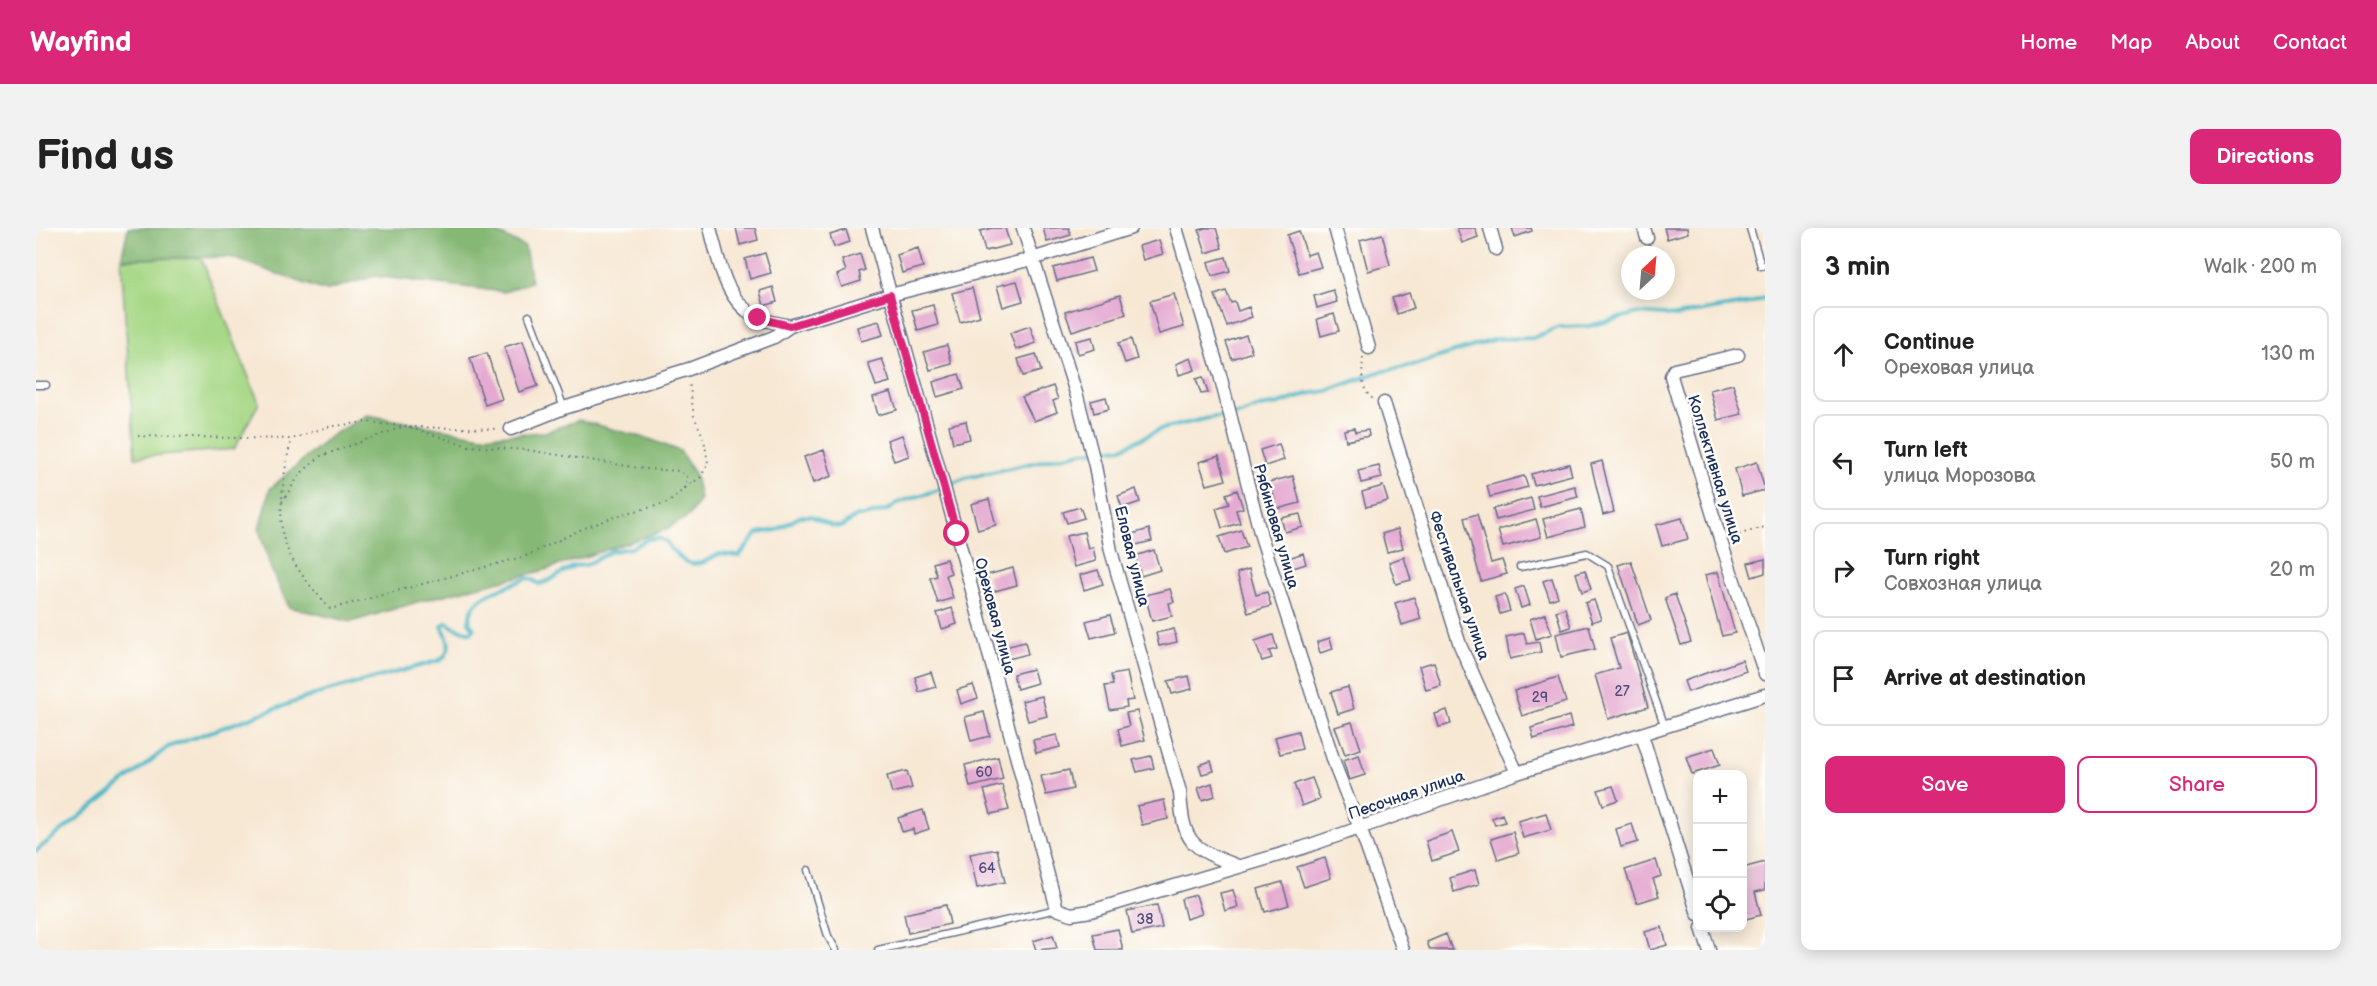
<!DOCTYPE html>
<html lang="en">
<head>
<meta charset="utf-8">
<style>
  :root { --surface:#fff; --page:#f2f2f2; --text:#222; --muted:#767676; --line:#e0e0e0; --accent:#db2777 }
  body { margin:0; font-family:"Balsamiq Sans",sans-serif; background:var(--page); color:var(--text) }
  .controls { position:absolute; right:18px; bottom:18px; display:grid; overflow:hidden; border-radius:12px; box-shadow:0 3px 15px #0003 }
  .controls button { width:54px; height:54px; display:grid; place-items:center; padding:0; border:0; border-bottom:2px solid var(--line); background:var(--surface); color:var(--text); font:30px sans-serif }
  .compass { position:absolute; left:1585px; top:18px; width:54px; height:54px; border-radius:50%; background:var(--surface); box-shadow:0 3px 15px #0003; rotate:26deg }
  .stop { position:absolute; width:18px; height:18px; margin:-14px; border:4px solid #db2777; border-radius:50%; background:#fff }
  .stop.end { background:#db2777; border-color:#fff; box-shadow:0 2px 6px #0008 }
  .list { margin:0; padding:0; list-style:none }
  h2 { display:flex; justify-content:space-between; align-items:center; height:78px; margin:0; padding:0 24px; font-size:26px }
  h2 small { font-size:20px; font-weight:400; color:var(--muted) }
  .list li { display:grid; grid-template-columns:39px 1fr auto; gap:18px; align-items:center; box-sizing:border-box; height:96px; margin:0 12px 12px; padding:0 12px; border:2px solid var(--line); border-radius:12px }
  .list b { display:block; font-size:22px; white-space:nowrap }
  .list p { margin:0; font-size:20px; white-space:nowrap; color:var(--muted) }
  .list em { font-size:20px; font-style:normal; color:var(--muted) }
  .actions { display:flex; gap:12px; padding:18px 24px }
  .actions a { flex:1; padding:14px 0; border:2px solid var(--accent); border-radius:12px; text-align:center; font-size:21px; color:var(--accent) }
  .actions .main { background:var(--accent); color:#fff }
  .icon { flex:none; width:33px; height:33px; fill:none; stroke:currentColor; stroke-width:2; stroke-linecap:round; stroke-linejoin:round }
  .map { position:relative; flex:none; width:1729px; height:722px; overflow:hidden; border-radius:12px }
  header { display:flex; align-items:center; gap:36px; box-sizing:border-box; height:84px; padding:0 30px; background:var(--accent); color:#fff }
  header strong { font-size:28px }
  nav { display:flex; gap:33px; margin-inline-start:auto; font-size:21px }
  .intro { display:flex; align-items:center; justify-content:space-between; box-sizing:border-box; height:144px; padding:0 36px }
  h1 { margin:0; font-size:42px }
  .button { padding:15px 27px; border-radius:12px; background:var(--accent); color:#fff; font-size:21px; font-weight:700 }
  main { display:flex; gap:36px; padding:0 36px }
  aside { flex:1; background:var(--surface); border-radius:12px; box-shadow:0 3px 15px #0003 }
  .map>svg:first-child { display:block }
  .green { fill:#a7d887; stroke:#618472; stroke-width:1.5 }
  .forest { fill:#85b874; stroke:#507469; stroke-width:1.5 }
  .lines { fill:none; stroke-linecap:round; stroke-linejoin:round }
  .stream { stroke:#4ab7c6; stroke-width:4 }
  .building { fill:#e5aad1 }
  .lane-casing { stroke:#687087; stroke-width:9 }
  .street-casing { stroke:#687087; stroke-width:15 }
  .path { stroke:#687087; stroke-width:2; stroke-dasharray:1.5 4.5; stroke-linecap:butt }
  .lane { stroke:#fff; stroke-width:6 }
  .street { stroke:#fff; stroke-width:12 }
  .route { stroke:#db2777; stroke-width:8 }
  .labels { text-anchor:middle; stroke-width:5; stroke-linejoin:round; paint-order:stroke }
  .number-label { font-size:14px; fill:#4e4e7b }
  .street-label { font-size:16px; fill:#1b2f5e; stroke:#fdfcf7 }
</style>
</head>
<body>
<header>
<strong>Wayfind</strong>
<nav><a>Home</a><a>Map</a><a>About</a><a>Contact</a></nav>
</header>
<div class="intro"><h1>Find us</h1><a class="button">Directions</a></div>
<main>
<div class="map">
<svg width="1729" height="722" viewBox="0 0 1729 722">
  <rect width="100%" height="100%" fill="#fdfcf7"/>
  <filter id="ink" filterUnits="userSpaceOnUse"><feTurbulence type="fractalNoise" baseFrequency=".0167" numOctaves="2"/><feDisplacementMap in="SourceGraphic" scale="12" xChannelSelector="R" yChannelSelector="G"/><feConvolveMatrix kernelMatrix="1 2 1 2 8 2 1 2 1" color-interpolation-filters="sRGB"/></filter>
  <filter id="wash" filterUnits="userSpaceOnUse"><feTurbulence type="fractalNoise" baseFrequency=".008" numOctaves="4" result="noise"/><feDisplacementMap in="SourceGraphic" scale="24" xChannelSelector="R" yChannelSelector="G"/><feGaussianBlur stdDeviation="1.35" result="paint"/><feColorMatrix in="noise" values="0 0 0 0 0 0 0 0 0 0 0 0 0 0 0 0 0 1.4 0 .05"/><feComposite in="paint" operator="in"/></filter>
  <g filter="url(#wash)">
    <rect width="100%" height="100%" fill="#f7e8d4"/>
    <path class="green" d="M165 30 223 175 198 221 99 229 85 31Z"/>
    <path class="forest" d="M92 0H452L489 19 495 54 468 64 339 48 292 62 284 61 194 29 85 31Z
      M331 187 445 208 509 204 543 192 616 212 644 223 659 247 664 271 653 288 627 303 509 342 388 372 315 394 253 379 235 341 223 301 234 261 293 209Z"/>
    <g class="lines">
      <path class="stream" d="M0 623 132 519 278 467 405 432C417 420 413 412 406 398L411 394 417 399 435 405 438 401 433 394C435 364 468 362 490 350L495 351 503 356 512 353 538 338 550 337 576 323 595 320 612 311 622 310 630 313 634 320 648 333 656 336 666 335 683 326 703 328 722 305 741 302 765 288H775L796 298 805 299 821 288H830L854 281 861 275 899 263 929 250 1046 224 1086 220 1125 201 1173 190 1205 186 1223 179 1243 176 1272 166 1291 163 1340 145 1378 137 1460 111 1497 110 1523 99 1553 98 1602 85 1641 88 1659 84 1715 75 1729 70"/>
    </g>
    <g id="blocks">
      <path class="building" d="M700 0H719L722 12 704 17Z
        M956 0H969L974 17 949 23 944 3Z
        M1007 0H1033L1035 7 1011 14Z
        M1169 0H1180L1186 20 1170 25 1163 2Z
        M1421 0H1439L1442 9 1426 15Z
        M1476 0H1495L1496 3 1479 9Z
        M1628 0H1651L1652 5 1631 11Z
        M810 2 814 14 798 19 794 7Z
        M1263 3 1271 27 1280 24 1285 39 1263 45 1251 7Z
        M1346 6 1354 37 1332 43 1324 12Z
        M1123 12 1127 26 1107 32 1103 18Z
        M882 20 887 39 866 45 861 27Z
        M729 25 735 45 714 51 709 31Z
        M824 26 829 42 823 44 825 53 806 59 801 47 810 43 806 32Z
        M1190 29 1194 43 1176 48 1172 34Z
        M1054 30 1058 43 1021 53 1017 40Z
        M981 53 987 73 967 79 961 58Z
        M737 59 741 74 728 78 724 63Z
        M936 60 944 88 924 94 916 65Z
        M1297 62 1301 74 1281 80 1278 68Z
        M1190 63 1195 75 1199 74 1202 83 1213 79 1216 89 1191 98 1179 67Z
        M1373 65 1378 80 1361 86 1356 70Z
        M1138 66 1148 99 1123 106 1114 73Z
        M1084 67 1090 86 1036 103 1029 84Z
        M897 77 902 97 882 103 876 82Z
        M1298 86 1303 103 1285 108 1281 91Z
        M843 93 847 107 825 113 821 99Z
        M994 98 1000 115 980 122 974 105Z
        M1210 107 1216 124 1196 131 1190 114Z
        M1056 109 1059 121 1042 126 1039 113Z
        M1095 111 1101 131 1089 135 1082 115Z
        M487 113 502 158 483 164 468 119Z
        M911 117 916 136 894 142 888 124Z
        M451 125 466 171 449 177 434 130Z
        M1000 126 1005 143 987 148 982 131Z
        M1155 130 1159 142 1143 147 1140 136Z
        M846 131 854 154 840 158 832 135Z
        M923 146 928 161 901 169 897 154Z
        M1167 149 1172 165 1165 166 1160 151Z
        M1697 156 1706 186 1682 192 1674 162Z
        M1017 158 1022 171 1017 173 1021 184 998 193 986 169Z
        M855 164 861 182 842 187 837 169Z
        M1070 169 1073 181 1058 185 1055 173Z
        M930 193 934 211 917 215 913 197Z
        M1318 200 1319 204 1332 202 1333 208 1310 213 1308 202Z
        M866 207 873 228 858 233 851 212Z
        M1243 216 1248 232 1229 238 1224 222Z
        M788 222 796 248 777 255 768 229Z
        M1183 228 1190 252 1171 257 1163 234Z
        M1566 233 1578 284 1567 287 1555 236Z
        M1721 234 1729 262 1706 268 1699 241Z
        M1533 236 1536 247 1498 257 1495 246Z
        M1343 238 1346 250 1325 255 1322 243Z
        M1257 248 1264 275 1241 281 1234 254Z
        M1488 248 1492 259 1454 269 1451 258Z
        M1347 258 1352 273 1330 279 1326 264Z
        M1539 258 1542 269 1504 279 1501 268Z
        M1100 261 1104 274 1086 280 1082 268Z
        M1201 262 1207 280 1200 282 1204 295 1186 300 1180 280 1193 276 1190 266Z
        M1495 270 1498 282 1460 292 1457 281Z
        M953 271 960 297 942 302 935 276Z
        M1044 279 1048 290 1031 295 1027 284Z
        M1545 281 1549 299 1512 309 1507 291Z
        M1264 286 1267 299 1249 304 1245 290Z
        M1441 286 1455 335 1466 332 1471 346 1445 353 1428 290Z
        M1646 290 1652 311 1626 318 1620 297Z
        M1500 291 1505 309 1467 319 1462 302Z
        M1113 301 1116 313 1096 318 1093 307Z
        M1362 301 1367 320 1351 324 1346 306Z
        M1205 302 1211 319 1188 326 1183 309Z
        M1048 304 1052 321 1057 319 1060 333 1038 339 1030 308Z
        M1118 322 1124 342 1105 348 1099 328Z
        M1267 325 1270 336 1254 341 1250 331Z
        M1368 329 1375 352 1360 356 1353 334Z
        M910 331 915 345 910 347 917 370 902 375 894 350 901 348 897 335Z
        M1729 331V345L1716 349 1712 335Z
        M1595 333 1615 392 1602 397 1582 337Z
        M977 340 981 357 955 364 951 347Z
        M1213 341 1220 367 1231 364 1235 378 1212 385 1201 345Z
        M1062 342 1067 356 1048 362 1044 347Z
        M1549 342 1555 361 1546 364 1540 345Z
        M1682 344 1699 405 1686 408 1669 347Z
        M1516 350 1522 369 1514 372 1507 353Z
        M1488 358 1494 377 1485 380 1479 361Z
        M1134 361 1138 374 1133 375 1136 388 1116 393 1109 367Z
        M1469 366 1474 383 1464 386 1459 369Z
        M1639 366 1655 414 1645 417 1629 370Z
        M1378 369 1385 391 1366 397 1359 375Z
        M1558 372 1565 391 1556 394 1549 375Z
        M916 380 921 396 906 401 901 385Z
        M1529 380 1535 399 1526 402 1520 383Z
        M1509 386 1516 406 1500 411 1494 391Z
        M1074 387 1079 404 1055 410 1050 393Z
        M1553 398 1559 421 1525 429 1520 406Z
        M1138 401 1141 414 1123 418 1120 405Z
        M1488 405 1491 416 1503 414 1505 424 1474 431 1470 409Z
        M1591 405 1612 479 1572 491 1559 447 1583 440 1574 410Z
        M1237 407 1241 421 1233 423 1236 430 1226 433 1219 413Z
        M1294 410 1297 421 1284 425 1281 414Z
        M989 414 992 426 972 431 969 419Z
        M1706 432 1710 443 1652 464 1648 453Z
        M1398 434 1405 458 1390 462 1383 438Z
        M997 441 1001 455 981 461 977 446Z
        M895 444 900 459 883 464 879 449Z
        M1091 444 1097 472 1090 473 1091 479 1074 482 1069 458 1077 457 1075 447Z
        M1153 448 1156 461 1136 466 1132 453Z
        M1522 449 1530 474 1486 488 1478 463Z
        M937 457 942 470 925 476 921 462Z
        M1312 459 1318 481 1302 486 1295 464Z
        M1006 468 1011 488 992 493 986 473Z
        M1411 482 1415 496 1403 499 1399 486Z
        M1101 483 1109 512 1086 518 1082 501 1093 498 1090 485Z
        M948 484 954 508 935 513 929 489Z
        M1533 488 1536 499 1498 511 1495 500Z
        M1316 494 1325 521 1309 526 1299 499Z
        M1262 503 1266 521 1244 526 1239 509Z
        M1021 507 1024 519 1000 525 997 512Z
        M1678 520 1684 537 1656 546 1650 529Z
        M1323 527 1329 547 1313 552 1307 532Z
        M1115 528 1118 540 1101 544 1097 532Z
        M962 529 967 551 934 559 929 537Z
        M1175 533 1178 543 1166 546 1163 537Z
        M1033 542 1037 561 1010 567 1005 548Z
        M871 543 876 560 856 565 851 548Z
        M1276 550 1284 571 1266 578 1258 556Z
        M1176 555 1179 568 1166 572 1162 560Z
        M966 557 973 582 955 586 948 562Z
        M1577 558 1582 572 1567 577 1562 562Z
        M1128 572 1132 591 1106 597 1101 578Z
        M887 582 893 601 878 606 877 601 866 604 862 590Z
        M1510 585 1515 602 1487 610 1482 593Z
        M1466 586 1469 594 1459 597 1456 590Z
        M1596 596 1602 614 1585 619 1580 601Z
        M1416 604 1423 624 1396 633 1390 613Z
        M1477 604 1483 625 1462 632 1455 611Z
        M961 621 969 654 941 660 934 626Z
        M1289 630 1295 650 1268 659 1261 639Z
        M1620 632 1625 648 1617 651 1623 668 1601 675 1589 642Z
        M1729 634V662L1719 664 1725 687 1710 691 1706 678V640Z
        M1439 642 1443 656 1418 664 1414 650Z
        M1246 654 1253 677 1229 684 1222 661Z
        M1197 662 1202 679 1189 683 1184 665Z
        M1160 667 1166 686 1150 691 1145 671Z
        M910 677 914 696 872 705 868 686Z
        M1121 677 1126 700 1096 706 1091 683Z
        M1626 699 1631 717 1614 722 1609 704Z
        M1082 701 1087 722H1061L1057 706Z
        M1410 706 1416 722H1394L1391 714Z
        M1017 707 1021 720 1000 722 997 713Z"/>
    </g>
  </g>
  <g filter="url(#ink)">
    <use href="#blocks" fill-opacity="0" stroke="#687087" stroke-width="1.5"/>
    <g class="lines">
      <g class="lane-casing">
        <path id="lane" d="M1714 0 1725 38 1729 37
          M493 88 528 180
          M0 157H10
          M1484 339 1551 325 1572 338 1629 499
          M772 642 792 708 800 722
          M842 722 1021 681"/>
      </g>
      <g class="street-casing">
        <path id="street" d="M674 0C683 32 688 73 722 90 731 94 744 95 754 98
          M836 0 921 306 1021 681 1035 686 1055 683 1266 620 1481 545 1729 467
          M987 0 1041 168 1059 238 1075 323 1144 564C1147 616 1155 620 1202 638
          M1140 0 1184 147 1225 308 1301 543 1324 600 1367 722
          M1299 0 1333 120
          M1454 0 1460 21
          M1608 0 1611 10
          M1702 127 1638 142 1635 148 1686 317 1729 446
          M1348 175 1424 417 1481 545
          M475 201 528 180 653 141 738 109 754 98 854 67 996 31 1095 0
          M1606 507 1662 686
          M1666 700 1673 722"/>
      </g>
      <path class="path" d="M1327 130C1326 144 1324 162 1337 171
        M373 199 463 201
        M102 208 256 211 291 199 330 194 367 198
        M649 260 665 249 672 235 668 211 658 188 653 153
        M246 274 264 246 285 228 369 198 433 218 491 222 610 241 644 243 651 249 649 260 632 275 587 286 546 301 490 328 294 381C276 360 256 338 248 312 241 290 249 232 256 211
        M1697 308 1729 299"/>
      <use href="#lane" class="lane"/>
      <use href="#street" class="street"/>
    </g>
  </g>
  <g class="lines" filter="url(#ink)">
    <path class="route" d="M722 90 754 98 854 67 921 306"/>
  </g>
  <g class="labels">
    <g class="number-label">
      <text x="1586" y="468">27</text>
      <text x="1504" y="474">29</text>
      <text x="948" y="549">60</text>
      <text x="951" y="645">64</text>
      <text x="1109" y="696">38</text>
    </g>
    <g class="street-label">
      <text transform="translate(1680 241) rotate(73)" y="6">Коллективная улица</text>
      <text transform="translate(1241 298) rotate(74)" y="6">Рябиновая улица</text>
      <text transform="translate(1097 328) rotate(76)" y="6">Еловая улица</text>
      <text transform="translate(1424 357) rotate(71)" y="6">Фестивальная улица</text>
      <text transform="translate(960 388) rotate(75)" y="6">Ореховая улица</text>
      <text transform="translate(1370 566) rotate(-19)" y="6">Песочная улица</text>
    </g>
  </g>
</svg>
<div class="controls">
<button>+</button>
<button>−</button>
<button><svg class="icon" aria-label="locate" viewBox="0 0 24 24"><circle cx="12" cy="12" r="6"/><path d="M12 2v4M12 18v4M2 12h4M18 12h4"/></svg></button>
</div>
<svg class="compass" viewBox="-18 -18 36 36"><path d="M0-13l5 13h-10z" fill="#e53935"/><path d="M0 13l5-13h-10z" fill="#767676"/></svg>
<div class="stop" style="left:921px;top:306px"></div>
<div class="stop end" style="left:722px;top:90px"></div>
</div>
<aside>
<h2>3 min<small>Walk · 200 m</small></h2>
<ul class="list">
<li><svg class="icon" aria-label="ahead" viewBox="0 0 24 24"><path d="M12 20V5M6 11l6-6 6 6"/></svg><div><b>Continue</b><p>Ореховая улица</p></div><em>130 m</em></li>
<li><svg class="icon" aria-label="left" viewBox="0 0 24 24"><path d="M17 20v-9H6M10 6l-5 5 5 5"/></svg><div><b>Turn left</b><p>улица Морозова</p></div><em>50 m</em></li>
<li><svg class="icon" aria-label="right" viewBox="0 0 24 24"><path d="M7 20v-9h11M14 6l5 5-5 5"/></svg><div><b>Turn right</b><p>Совхозная улица</p></div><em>20 m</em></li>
<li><svg class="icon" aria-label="arrive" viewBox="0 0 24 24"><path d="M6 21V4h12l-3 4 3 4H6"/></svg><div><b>Arrive at destination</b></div></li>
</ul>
<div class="actions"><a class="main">Save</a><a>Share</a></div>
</aside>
</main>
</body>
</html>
